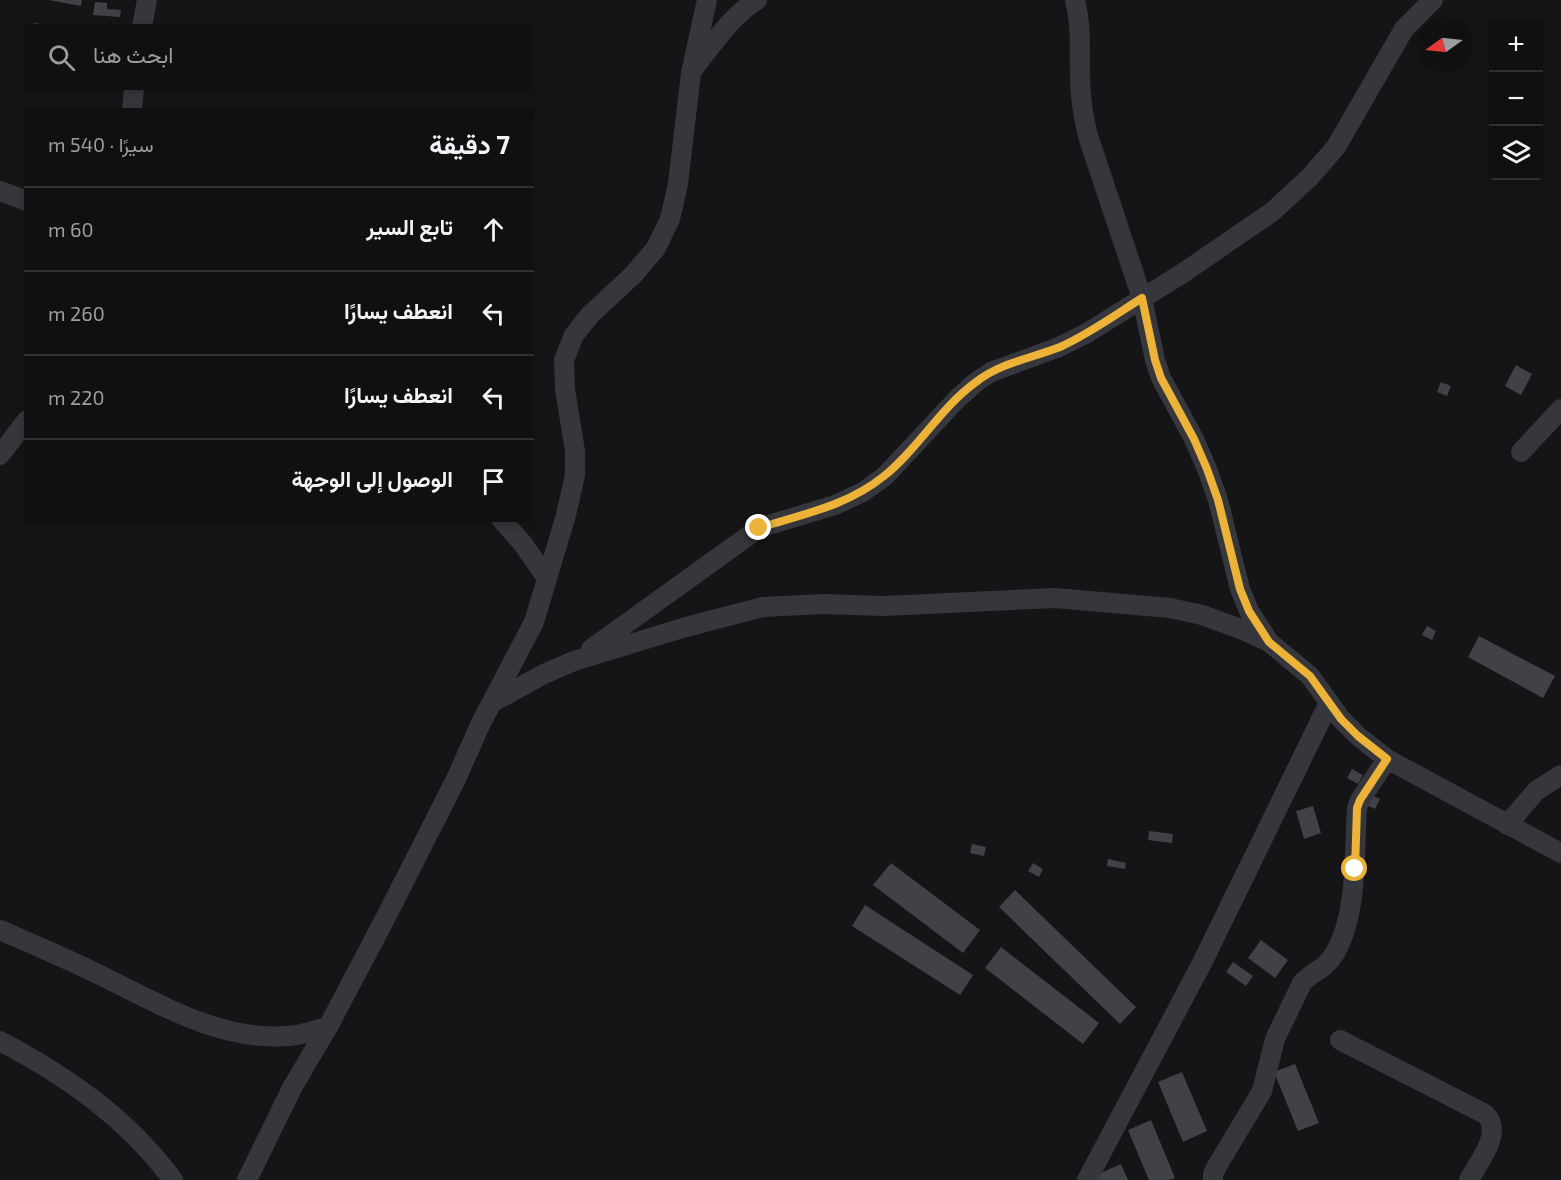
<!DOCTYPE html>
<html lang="ar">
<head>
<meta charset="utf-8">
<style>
  :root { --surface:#101011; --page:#19191a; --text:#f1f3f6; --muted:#9c9d9f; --line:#303031 }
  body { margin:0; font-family:"Exo 2",Vazirmatn,sans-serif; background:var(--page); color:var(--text); direction:rtl }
  .controls { position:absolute; right:18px; top:18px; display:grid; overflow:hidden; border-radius:6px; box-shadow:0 3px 9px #0003 }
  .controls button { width:54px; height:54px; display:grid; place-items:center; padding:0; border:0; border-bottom:2px solid var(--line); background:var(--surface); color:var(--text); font:30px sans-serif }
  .compass { position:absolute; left:1417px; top:18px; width:54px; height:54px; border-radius:50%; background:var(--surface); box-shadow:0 3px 9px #0003; rotate:255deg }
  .stop { position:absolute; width:18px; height:18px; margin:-14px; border:4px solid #ecb338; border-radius:50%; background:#fff }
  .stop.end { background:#ecb338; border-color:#fff; box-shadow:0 2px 6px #0008 }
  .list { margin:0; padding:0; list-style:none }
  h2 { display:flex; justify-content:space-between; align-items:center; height:78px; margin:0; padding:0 24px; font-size:26px }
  h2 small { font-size:20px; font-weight:400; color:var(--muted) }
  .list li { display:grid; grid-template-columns:39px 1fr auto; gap:18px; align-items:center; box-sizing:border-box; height:84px; padding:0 24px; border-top:2px solid var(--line) }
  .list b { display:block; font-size:22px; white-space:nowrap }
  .list em { font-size:20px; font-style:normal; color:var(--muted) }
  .icon { flex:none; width:33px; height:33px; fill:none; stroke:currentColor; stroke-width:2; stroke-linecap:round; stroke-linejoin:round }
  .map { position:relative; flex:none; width:1561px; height:1180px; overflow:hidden; direction:ltr }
  .search { position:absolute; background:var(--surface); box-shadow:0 3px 9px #0003; left:24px; top:24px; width:510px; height:66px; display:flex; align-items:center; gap:15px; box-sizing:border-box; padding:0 21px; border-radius:6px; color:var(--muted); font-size:22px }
  .panel { position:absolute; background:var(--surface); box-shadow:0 3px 9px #0003; left:24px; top:108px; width:510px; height:414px; border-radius:6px; direction:rtl }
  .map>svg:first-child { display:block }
  .building { fill:#414247 }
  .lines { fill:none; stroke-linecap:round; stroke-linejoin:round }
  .minor { stroke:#36373c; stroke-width:20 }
  .route { stroke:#ecb338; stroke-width:8 }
</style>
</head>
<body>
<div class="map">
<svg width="1561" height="1180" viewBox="0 0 1561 1180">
  <rect width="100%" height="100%" fill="#151517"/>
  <path class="building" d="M49 0H82L81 6Z
    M95 2 107 3V9L121 10 120 17 93 15Z
    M34 23 54 26V27H33Z
    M1516 365 1532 374 1521 395 1505 386Z
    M1441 382 1451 386 1447 396 1437 392Z
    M1427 626 1436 631 1432 640 1422 635Z
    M1479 636 1555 676 1543 698 1468 657Z
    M1352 769 1363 775 1358 784 1347 778Z
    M1370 794 1380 799 1375 809 1365 804Z
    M1313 806 1321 833 1304 839 1296 811Z
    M1149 831 1173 834 1172 843 1148 840Z
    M972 844 986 847 984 856 970 853Z
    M1108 859 1126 863 1125 869 1107 866Z
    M891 863 980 930 963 953 873 885Z
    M1033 863 1043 869 1039 877 1028 871Z
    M1015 890 1136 1007 1120 1024 999 907Z
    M865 905 973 975 960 995 852 926Z
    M1261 940 1288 960 1275 978 1248 958Z
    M1001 947 1099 1023 1083 1044 985 968Z
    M1233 962 1253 976 1246 986 1226 972Z
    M1295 1064 1319 1123 1298 1131 1274 1072Z
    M1182 1072 1207 1131 1183 1142 1158 1082Z
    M1151 1120 1175 1178 1169 1180H1149L1128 1130Z
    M1121 1164 1128 1180H1099L1096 1175Z"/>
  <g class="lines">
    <path class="minor" d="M1075 0C1082 29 1079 46 1080 75 1080 95 1083 116 1088 136L1142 298 1155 360 1161 378 1194 439 1207 469 1218 500 1240 589 1249 611 1269 642
      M142 27 147 0
      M694 68C713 44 731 16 757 0
      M132 111 134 87
      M0 191 27 201
      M1521 452 1561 409
      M0 455 27 420
      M501 519 523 544 546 577
      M591 649 759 528 835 505 863 492 885 476 957 399 976 382 991 372 1059 347 1087 333 1183 273 1272 212 1309 178 1336 147 1404 29 1433 0
      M493 702 544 674 574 661 686 627 763 607 823 604 883 606 1055 598 1170 608 1202 615 1238 628 1269 642 1310 676 1341 719 1358 736 1387 759 1561 853
      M1507 825 1536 791 1561 775
      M0 930C35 945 70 960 104 977 163 1006 228 1045 297 1035 308 1033 318 1029 328 1027
      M1340 1040 1485 1114C1504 1132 1479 1161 1469 1180
      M0 1041C67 1076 128 1119 173 1180
      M247 1180 293 1086 328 1027 387 915 456 779 481 723 534 622 566 515 575 475V451L565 389 564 360 574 335 590 315 634 274 656 248 670 219 678 184 691 73 707 0
      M1087 1180 1202 963 1329 703
      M1213 1180V1174L1217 1166 1262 1091 1275 1039 1302 983C1312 971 1324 971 1335 953 1358 913 1354 853 1357 808L1360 800 1387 759"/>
  </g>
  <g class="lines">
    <path class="route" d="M759 528C803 514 847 506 884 476 918 449 940 408 976 382 1000 363 1032 358 1060 347 1089 334 1115 315 1142 298L1155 360 1161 378 1194 439 1207 469 1218 500 1240 589 1249 611 1269 642 1310 676 1341 719 1358 736 1387 759 1360 800 1357 808 1355 869"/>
  </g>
</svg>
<div class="controls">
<button>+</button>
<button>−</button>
<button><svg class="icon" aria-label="layers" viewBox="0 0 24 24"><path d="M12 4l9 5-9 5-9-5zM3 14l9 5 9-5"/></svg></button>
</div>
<svg class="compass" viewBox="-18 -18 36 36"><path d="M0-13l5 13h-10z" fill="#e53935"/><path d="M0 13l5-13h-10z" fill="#9c9d9f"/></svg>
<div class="stop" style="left:1355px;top:869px"></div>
<div class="stop end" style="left:759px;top:528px"></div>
<div class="search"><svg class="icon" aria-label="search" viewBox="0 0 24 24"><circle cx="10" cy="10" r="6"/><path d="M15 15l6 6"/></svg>ابحث هنا</div>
<section class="panel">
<h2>7 دقيقة<small>سيرًا · 540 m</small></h2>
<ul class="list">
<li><svg class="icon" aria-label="ahead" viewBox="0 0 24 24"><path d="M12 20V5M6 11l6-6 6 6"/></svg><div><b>تابع السير</b></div><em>60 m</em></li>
<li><svg class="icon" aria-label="left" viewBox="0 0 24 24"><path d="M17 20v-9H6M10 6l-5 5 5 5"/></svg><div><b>انعطف يسارًا</b></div><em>260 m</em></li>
<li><svg class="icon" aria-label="left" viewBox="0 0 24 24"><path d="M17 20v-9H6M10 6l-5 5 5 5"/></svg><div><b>انعطف يسارًا</b></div><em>220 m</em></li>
<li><svg class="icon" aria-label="arrive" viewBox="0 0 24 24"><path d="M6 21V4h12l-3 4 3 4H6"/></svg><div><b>الوصول إلى الوجهة</b></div></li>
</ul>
</section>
</div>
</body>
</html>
